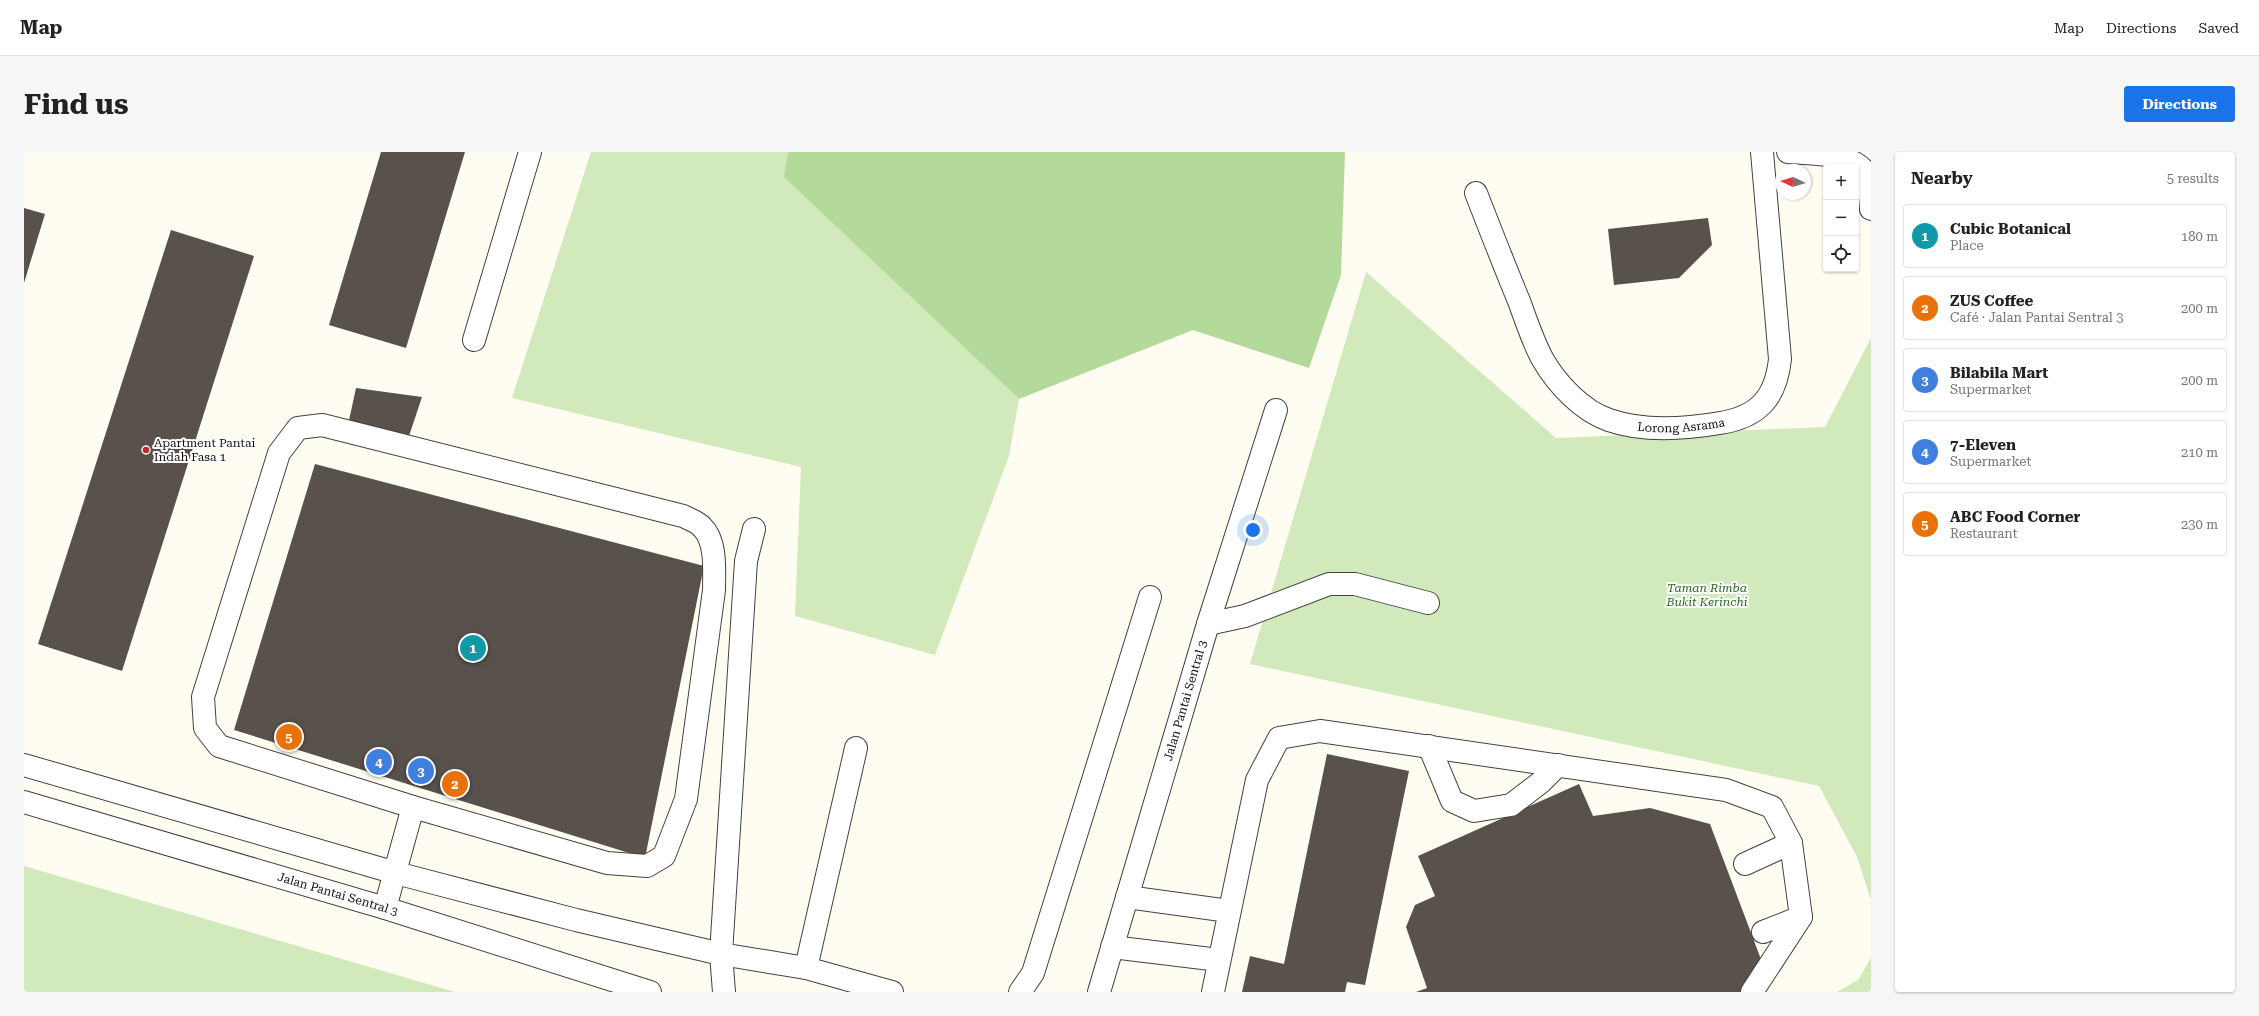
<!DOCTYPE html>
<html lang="en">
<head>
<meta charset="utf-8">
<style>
  :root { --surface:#fff; --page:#f6f6f6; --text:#222; --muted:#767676; --line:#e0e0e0; --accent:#1a73e8 }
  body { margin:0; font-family:"Roboto Serif",serif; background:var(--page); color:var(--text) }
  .controls { position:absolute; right:12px; top:12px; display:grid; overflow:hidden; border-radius:4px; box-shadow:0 1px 3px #0004 }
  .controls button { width:36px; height:36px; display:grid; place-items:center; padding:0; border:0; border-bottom:1px solid var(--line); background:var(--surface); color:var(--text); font:20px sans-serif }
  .compass { position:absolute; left:1751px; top:12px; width:36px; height:36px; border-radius:50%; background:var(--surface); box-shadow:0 1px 3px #0004; rotate:274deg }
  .you { position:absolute; left:1229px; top:378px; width:14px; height:14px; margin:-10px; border:3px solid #fff; border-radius:50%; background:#1a73e8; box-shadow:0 0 0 6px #1a73e833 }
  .badge { display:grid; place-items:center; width:26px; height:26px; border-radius:50%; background:var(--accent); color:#fff; font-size:13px; font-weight:700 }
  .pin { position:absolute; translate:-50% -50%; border:2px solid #fff; box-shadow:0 1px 4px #0006 }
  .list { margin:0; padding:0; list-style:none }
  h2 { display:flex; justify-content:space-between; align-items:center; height:52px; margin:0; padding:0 16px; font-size:17px }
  h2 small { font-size:13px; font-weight:400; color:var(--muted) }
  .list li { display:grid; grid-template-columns:26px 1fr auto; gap:12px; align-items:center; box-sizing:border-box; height:64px; margin:0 8px 8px; padding:0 8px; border:1px solid var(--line); border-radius:4px }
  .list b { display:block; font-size:15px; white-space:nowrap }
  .list p { margin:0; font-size:13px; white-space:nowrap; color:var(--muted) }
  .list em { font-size:13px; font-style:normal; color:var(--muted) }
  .icon { flex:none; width:22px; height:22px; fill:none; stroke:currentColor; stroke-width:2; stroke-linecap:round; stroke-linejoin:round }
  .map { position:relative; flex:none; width:1847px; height:840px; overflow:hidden; border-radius:4px }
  header { display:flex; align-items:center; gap:24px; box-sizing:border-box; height:56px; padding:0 20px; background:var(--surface); border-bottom:1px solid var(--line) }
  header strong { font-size:19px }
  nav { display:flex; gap:22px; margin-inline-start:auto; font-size:14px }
  .intro { display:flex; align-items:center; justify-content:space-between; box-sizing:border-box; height:96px; padding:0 24px }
  h1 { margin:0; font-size:28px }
  .button { padding:10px 18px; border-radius:4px; background:var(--accent); color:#fff; font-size:14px; font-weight:700 }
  main { display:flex; gap:24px; padding:0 24px }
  aside { flex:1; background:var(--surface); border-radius:4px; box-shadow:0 1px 3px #0004 }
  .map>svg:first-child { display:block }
  .green { fill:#d1e9bb }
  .forest { fill:#b4da9b }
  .building { fill:#58514c }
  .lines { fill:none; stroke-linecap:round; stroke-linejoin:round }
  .minor-casing { stroke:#424242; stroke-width:24 }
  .minor { stroke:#fff; stroke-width:22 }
  .poi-dot { fill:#bd2929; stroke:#fff; stroke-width:1.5 }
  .labels { text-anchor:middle; stroke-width:4; stroke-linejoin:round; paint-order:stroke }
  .street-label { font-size:12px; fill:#0f0f0f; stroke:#fff }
  .poi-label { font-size:12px; fill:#0f0f0f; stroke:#fff; text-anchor:start }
  .park-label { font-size:12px; font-style:italic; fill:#2b6720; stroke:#fff }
</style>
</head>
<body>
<header>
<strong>Map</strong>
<nav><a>Map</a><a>Directions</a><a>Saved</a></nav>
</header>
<div class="intro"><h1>Find us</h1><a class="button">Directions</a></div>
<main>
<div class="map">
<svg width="1847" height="840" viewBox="0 0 1847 840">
  <rect width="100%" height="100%" fill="#fffdf2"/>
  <path class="green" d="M567 0H764L761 25 995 247 985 304 911 503 771 464 777 315 488 246Z
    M1342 120 1532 286 1801 275 1847 186V748L1833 705 1795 634 1226 512Z
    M0 714 431 840H0Z
    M1847 806V840H1813L1834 828Z"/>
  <path class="forest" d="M764 0H1321L1317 123 1285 216 1169 178 995 247 760 25Z"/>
  <path class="building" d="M357 0H441L382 196 305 173Z
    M0 56 21 62 0 131Z
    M1684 66 1688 93 1655 126 1590 133 1584 77Z
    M147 78 230 104 98 519 14 492Z
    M332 236 398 245 383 290 324 273Z
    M291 312 680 414 621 706 210 578Z
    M1303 602 1385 619 1341 833 1323 830 1321 840H1218L1226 804 1260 812Z
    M1555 632 1569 664 1626 656 1686 672 1738 810 1722 840H1392L1403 836 1382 775 1391 753 1411 744 1394 704Z"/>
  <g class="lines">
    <g class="minor-casing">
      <g id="minor">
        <path d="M1764 0C1786 2 1833 0 1843 24 1846 34 1846 47 1847 57"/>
        <path id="s1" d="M1452 41C1466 77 1480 113 1495 149 1502 168 1509 190 1519 208 1533 232 1558 259 1585 268 1619 280 1661 277 1696 271 1735 265 1752 245 1756 207L1738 0"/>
        <path d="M450 188 506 0"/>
        <path d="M298 273 659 364C665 367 674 370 678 375 693 389 690 420 690 438L662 647 640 704 623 714 583 711 389 655 195 594 181 576 179 545 255 301 274 276Z"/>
        <path d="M730 377 722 409 697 802 782 816 868 840"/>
        <path d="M1184 472 1221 464 1305 432H1331L1404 451"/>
        <path d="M1405 594 1428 649 1450 659 1487 653 1517 630 1534 613"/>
        <path d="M0 613 372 721 552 768 697 802 700 840"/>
        <path id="s2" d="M0 650 361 756 626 840"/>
        <path d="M1721 712 1767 691"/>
        <path d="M1103 745 1205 759"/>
        <path d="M361 756 389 655"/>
        <path d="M1739 780 1777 765"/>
        <path d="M1088 795 1195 808"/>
        <path d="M782 816 832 596"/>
        <path d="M996 840 1009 821 1126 445"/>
        <path id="s3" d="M1075 840 1184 472 1252 258"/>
        <path d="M1189 840 1233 628 1255 586 1296 579 1702 638 1748 655 1767 691 1777 765 1728 840"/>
      </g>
    </g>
    <use href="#minor" class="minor"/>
  </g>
  <circle class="poi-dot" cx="122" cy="298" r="4"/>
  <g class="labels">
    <g class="street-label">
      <text dy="4" stroke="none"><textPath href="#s1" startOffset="344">Lorong Asrama</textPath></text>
      <text dy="4" stroke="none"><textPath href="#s3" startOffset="304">Jalan Pantai Sentral 3</textPath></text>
      <text dy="4" stroke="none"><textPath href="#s2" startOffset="327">Jalan Pantai Sentral 3</textPath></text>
    </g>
    <g class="poi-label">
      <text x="130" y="295">Apartment Pantai<tspan x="130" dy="14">Indah Fasa 1</tspan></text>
    </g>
    <g class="park-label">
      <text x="1683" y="440">Taman Rimba<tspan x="1683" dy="14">Bukit Kerinchi</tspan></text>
    </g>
  </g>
</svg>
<div class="controls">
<button>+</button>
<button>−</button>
<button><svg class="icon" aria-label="locate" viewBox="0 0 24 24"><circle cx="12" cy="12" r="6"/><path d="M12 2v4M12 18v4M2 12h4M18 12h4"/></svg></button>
</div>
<svg class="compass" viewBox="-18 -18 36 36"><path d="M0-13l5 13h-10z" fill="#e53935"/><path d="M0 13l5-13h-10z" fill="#767676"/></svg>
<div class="you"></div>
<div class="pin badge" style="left:449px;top:496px;background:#0f9aa8">1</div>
<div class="pin badge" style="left:431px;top:632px;background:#e8710a">2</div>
<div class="pin badge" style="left:397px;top:619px;background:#3f7fe0">3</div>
<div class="pin badge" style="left:355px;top:610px;background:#3f7fe0">4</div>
<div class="pin badge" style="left:265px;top:585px;background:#e8710a">5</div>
</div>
<aside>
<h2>Nearby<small>5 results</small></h2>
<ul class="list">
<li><span class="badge" style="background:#0f9aa8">1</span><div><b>Cubic Botanical</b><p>Place</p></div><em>180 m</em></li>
<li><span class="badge" style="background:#e8710a">2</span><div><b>ZUS Coffee</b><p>Café · Jalan Pantai Sentral 3</p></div><em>200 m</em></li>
<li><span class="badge" style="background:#3f7fe0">3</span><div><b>Bilabila Mart</b><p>Supermarket</p></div><em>200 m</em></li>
<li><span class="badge" style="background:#3f7fe0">4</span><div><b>7-Eleven</b><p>Supermarket</p></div><em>210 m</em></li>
<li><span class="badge" style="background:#e8710a">5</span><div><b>ABC Food Corner</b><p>Restaurant</p></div><em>230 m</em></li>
</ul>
</aside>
</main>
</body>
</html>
